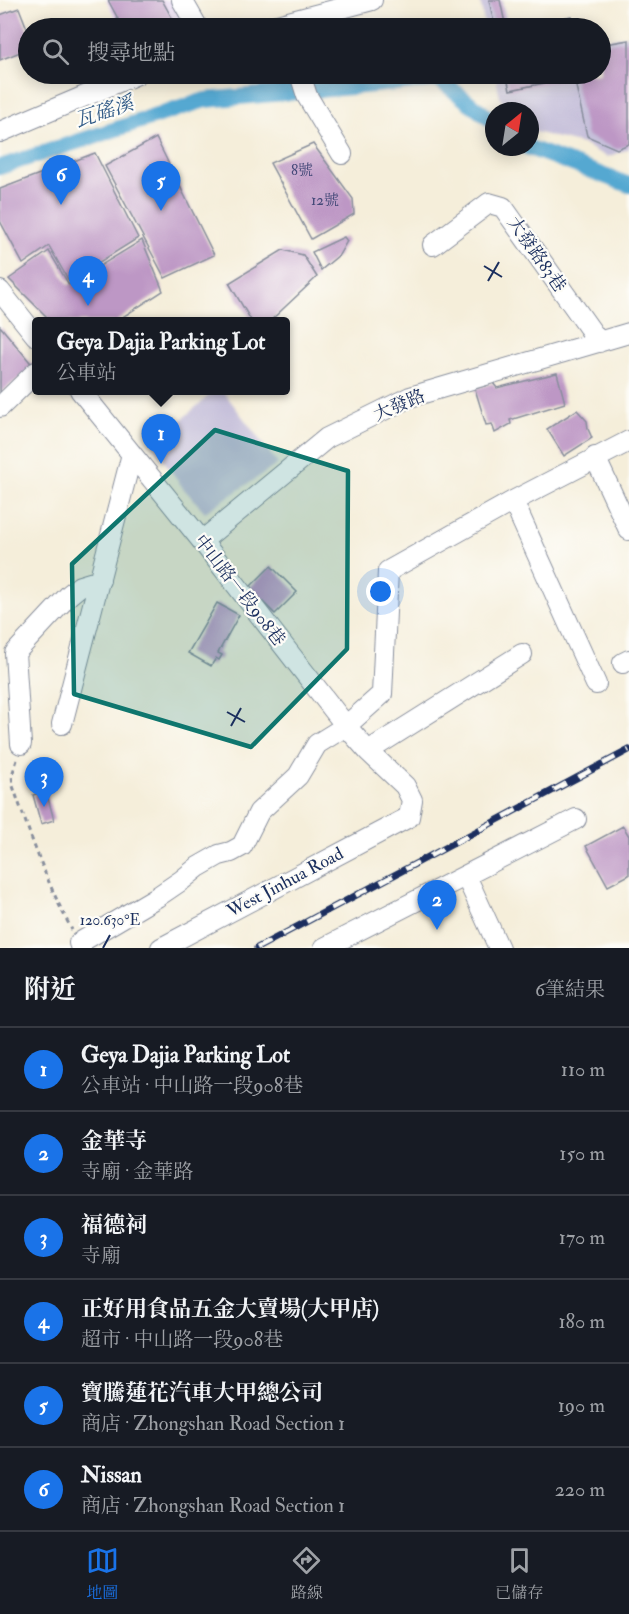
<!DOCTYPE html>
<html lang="zh-TW">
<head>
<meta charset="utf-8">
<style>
  :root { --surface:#171b24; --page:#242831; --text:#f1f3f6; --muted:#9ea1a6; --line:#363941; --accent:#1a73e8 }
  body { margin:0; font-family:"IM FELL Double Pica","Noto Serif TC",serif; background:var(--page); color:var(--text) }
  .compass { position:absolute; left:485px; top:102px; width:54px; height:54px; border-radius:50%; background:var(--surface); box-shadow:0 3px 15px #0003; rotate:30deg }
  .you { position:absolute; left:381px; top:592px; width:21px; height:21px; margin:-15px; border:4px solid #fff; border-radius:50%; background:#1a73e8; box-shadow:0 0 0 9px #1a73e833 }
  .badge { display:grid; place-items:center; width:39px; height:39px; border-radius:50%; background:var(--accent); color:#fff; font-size:20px; font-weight:700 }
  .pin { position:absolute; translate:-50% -50px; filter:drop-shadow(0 2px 3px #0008) }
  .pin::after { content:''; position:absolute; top:32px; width:21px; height:18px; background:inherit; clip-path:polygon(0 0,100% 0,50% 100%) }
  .popup { position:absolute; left:32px; top:317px; width:258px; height:78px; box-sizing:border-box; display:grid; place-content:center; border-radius:6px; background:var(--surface); filter:drop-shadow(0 2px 4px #0005); font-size:20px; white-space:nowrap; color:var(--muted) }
  .popup b { font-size:22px; color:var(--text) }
  .popup::after { content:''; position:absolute; left:50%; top:100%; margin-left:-12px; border:12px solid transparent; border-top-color:var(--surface) }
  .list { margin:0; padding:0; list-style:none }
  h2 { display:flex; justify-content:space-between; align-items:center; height:78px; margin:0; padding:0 24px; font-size:26px }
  h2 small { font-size:20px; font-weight:400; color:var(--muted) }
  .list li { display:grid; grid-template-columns:39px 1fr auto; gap:18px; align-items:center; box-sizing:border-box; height:84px; padding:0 24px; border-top:2px solid var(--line) }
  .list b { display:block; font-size:22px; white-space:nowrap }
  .list p { margin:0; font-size:20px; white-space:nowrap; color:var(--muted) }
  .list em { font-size:20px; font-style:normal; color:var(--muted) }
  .icon { flex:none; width:33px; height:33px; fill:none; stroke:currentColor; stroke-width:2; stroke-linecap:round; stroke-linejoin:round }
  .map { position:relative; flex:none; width:629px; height:948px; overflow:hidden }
  .search { position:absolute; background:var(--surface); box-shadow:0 3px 15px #0003; left:18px; right:18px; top:18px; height:66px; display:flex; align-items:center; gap:15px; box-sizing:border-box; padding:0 21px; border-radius:33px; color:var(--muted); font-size:22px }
  .sheet { height:582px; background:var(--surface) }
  nav { display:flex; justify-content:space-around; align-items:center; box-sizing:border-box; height:84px; border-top:2px solid var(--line); background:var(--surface); font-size:16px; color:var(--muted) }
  nav a { display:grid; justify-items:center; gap:3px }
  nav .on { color:var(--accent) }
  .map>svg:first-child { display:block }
  .built { fill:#e3d3f2 }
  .industrial { fill:#c6c0da }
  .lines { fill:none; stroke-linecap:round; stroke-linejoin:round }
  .canal { stroke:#55a8d1; stroke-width:16 }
  .building { fill:#bd97c5 }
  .minor-casing { stroke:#888e9c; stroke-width:22 }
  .path { stroke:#888e9c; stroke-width:3; stroke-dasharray:4.5 4.5; stroke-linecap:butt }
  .minor { stroke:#fff; stroke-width:20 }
  .rail-casing { stroke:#1b2f5e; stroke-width:7 }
  .rail { stroke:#fdfcf7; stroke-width:4.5; stroke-dasharray:14; stroke-linecap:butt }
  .marked { fill:#0f766e; fill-opacity:0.2; stroke:#0f766e; stroke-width:4.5; stroke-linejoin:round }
  .ticks { fill:none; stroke:#1b2f5e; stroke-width:2 }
  .labels { text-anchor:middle; stroke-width:4.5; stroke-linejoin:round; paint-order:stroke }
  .number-label { font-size:15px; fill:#444978 }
  .street-label { font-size:18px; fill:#1b2f5e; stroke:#fdfcf7 }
  .water-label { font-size:20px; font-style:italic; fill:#2f5986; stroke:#fdfcf7 }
  .ticks-label { font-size:15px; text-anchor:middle; fill:#1b2f5e; stroke:#fdfcf7; stroke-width:4.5; stroke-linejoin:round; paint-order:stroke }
</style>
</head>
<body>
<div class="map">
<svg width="629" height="948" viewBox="0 0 629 948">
  <rect width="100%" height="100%" fill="#fdfcf7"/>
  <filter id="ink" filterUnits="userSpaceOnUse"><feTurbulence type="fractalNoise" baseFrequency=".0167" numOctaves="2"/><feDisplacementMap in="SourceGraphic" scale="12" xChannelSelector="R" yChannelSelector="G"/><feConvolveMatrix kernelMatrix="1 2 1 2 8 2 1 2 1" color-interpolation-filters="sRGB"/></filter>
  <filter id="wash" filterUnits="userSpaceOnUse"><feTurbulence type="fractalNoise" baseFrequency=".008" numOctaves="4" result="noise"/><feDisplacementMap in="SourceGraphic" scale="24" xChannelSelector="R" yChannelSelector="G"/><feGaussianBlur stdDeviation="1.35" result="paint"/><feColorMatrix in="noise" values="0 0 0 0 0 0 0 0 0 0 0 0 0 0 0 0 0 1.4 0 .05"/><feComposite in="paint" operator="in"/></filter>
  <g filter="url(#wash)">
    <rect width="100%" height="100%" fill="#f5eeda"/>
    <path class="built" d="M106 0H179L193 28H121Z"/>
    <path class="industrial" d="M480 0H502L508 28 578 13 582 28H485Z
      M629 35V149L607 157 582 144 535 132 530 128V111H509L504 106 500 97 495 74H600L601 40Z
      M214 391H223L278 464 205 512 183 488 153 445Z"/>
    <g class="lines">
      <path class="canal" d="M527 147 629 185
        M0 167 205 100 439 79 494 122"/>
    </g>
    <g id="blocks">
      <path class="building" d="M108 0H162L173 20 156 28H123Z
        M489 0H500L506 28H495Z
        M19 8 28 31V49L0 60V15Z
        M571 16 573 28H520Z
        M629 40V144L617 149 587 136 574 77 510 90 506 74H600V45Z
        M156 138 214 255 165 278 105 166Z
        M313 144 353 199 354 214 311 239 270 163Z
        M95 153 138 238 69 281 49 246 23 264 0 221V189Z
        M344 237 347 241 339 255 321 270 312 252Z
        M142 240 163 291 115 322H52L9 279 49 251 69 285Z
        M283 250 303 255 317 277 269 322H252L229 283Z
        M0 326 34 367 0 393Z
        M557 373 565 403 510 420 511 424 495 433 492 424 486 425 475 389 493 383 497 388Z
        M577 410 587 421 588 429 592 438 564 456 547 429Z
        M271 566 297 592 275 614 249 588Z
        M217 603 239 615 218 653 222 655 219 660 216 658 211 666 188 653Z
        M46 791 54 820 41 824 33 795Z
        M623 826 629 836V875L608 886 586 846Z"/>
    </g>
  </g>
  <g filter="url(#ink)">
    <use href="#blocks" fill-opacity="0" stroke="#888e9c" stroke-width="1.5"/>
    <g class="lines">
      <g class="minor-casing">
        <path id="minor" d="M182 0 198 28
          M266 28 372 0
          M300 74 307 96 342 154
          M0 132 137 74
          M433 245 489 203 503 207 599 342
          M0 291 36 336
          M80 390 202 541 346 726 368 751 405 786 412 800 409 817 161 948
          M0 407 36 372
          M595 457 629 530
          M513 501 596 684
          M202 541 327 438 410 397 629 333
          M623 663 629 660
          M62 724 132 454
          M21 744 15 653 69 595 80 586 100 580
          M368 751 522 654
          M466 876 499 948
          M81 948 79 943 157 897 182 880 198 867 219 855 231 852 242 846 259 812 298 776 317 744 346 726 382 694 388 571 513 501 629 441
          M324 948 576 819"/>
      </g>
      <path class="path" d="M17 760 12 775 13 786C30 835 47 884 72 930"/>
      <use href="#minor" class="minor"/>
      <g class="rail-casing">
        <path id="rail" d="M257 948 629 750"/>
      </g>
      <use href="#rail" class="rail"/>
    </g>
  </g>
  <path class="marked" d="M215 430 348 471 347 649 251 747 74 694 72 564Z"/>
  <path class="ticks" d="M484 266 502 277M488 281 499 262M227 712 245 722M231 726 241 708M103 948 110 935"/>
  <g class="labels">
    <g class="number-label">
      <text x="302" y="175">8號</text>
      <text x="325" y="205">12號</text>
    </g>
    <g class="street-label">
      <text transform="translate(537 254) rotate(55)" y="6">大發路83巷</text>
      <text transform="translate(399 405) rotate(-23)" y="6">大發路</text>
      <text transform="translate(240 590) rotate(52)" y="6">中山路一段908巷</text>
      <text transform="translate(285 882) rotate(-28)" y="6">West Jinhua Road</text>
    </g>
    <g class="water-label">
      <text transform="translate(104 111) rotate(-18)" y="7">瓦磘溪</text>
    </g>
  </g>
  <g class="ticks-label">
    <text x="110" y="925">120.630°E</text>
  </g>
</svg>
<svg class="compass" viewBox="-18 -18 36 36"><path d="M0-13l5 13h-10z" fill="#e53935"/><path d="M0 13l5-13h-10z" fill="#9ea1a6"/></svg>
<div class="you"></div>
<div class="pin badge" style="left:161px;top:464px">1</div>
<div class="popup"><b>Geya Dajia Parking Lot</b>公車站</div>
<div class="pin badge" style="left:437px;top:930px">2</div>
<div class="pin badge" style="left:44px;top:807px">3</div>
<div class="pin badge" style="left:88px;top:306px">4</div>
<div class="pin badge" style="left:161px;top:211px">5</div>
<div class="pin badge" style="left:61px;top:205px">6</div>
<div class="search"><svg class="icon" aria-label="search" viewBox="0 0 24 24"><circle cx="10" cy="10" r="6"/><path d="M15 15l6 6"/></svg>搜尋地點</div>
</div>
<section class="sheet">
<h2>附近<small>6筆結果</small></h2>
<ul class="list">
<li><span class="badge">1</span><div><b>Geya Dajia Parking Lot</b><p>公車站 · 中山路一段908巷</p></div><em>110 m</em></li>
<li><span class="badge">2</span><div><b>金華寺</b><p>寺廟 · 金華路</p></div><em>150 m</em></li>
<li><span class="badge">3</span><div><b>福德祠</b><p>寺廟</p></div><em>170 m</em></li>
<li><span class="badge">4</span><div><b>正好用食品五金大賣場(大甲店)</b><p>超市 · 中山路一段908巷</p></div><em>180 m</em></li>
<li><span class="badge">5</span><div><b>寶騰蓮花汽車大甲總公司</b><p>商店 · Zhongshan Road Section 1</p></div><em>190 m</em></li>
<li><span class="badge">6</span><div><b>Nissan</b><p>商店 · Zhongshan Road Section 1</p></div><em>220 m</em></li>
</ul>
</section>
<nav>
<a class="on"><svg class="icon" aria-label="map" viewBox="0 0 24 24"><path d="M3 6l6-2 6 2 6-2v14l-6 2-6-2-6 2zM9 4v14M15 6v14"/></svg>地圖</a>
<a><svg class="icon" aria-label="directions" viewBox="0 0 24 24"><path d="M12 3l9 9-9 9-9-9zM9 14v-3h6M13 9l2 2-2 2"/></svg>路線</a>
<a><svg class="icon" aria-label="saved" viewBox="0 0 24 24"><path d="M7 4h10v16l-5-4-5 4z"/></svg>已儲存</a>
</nav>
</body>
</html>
